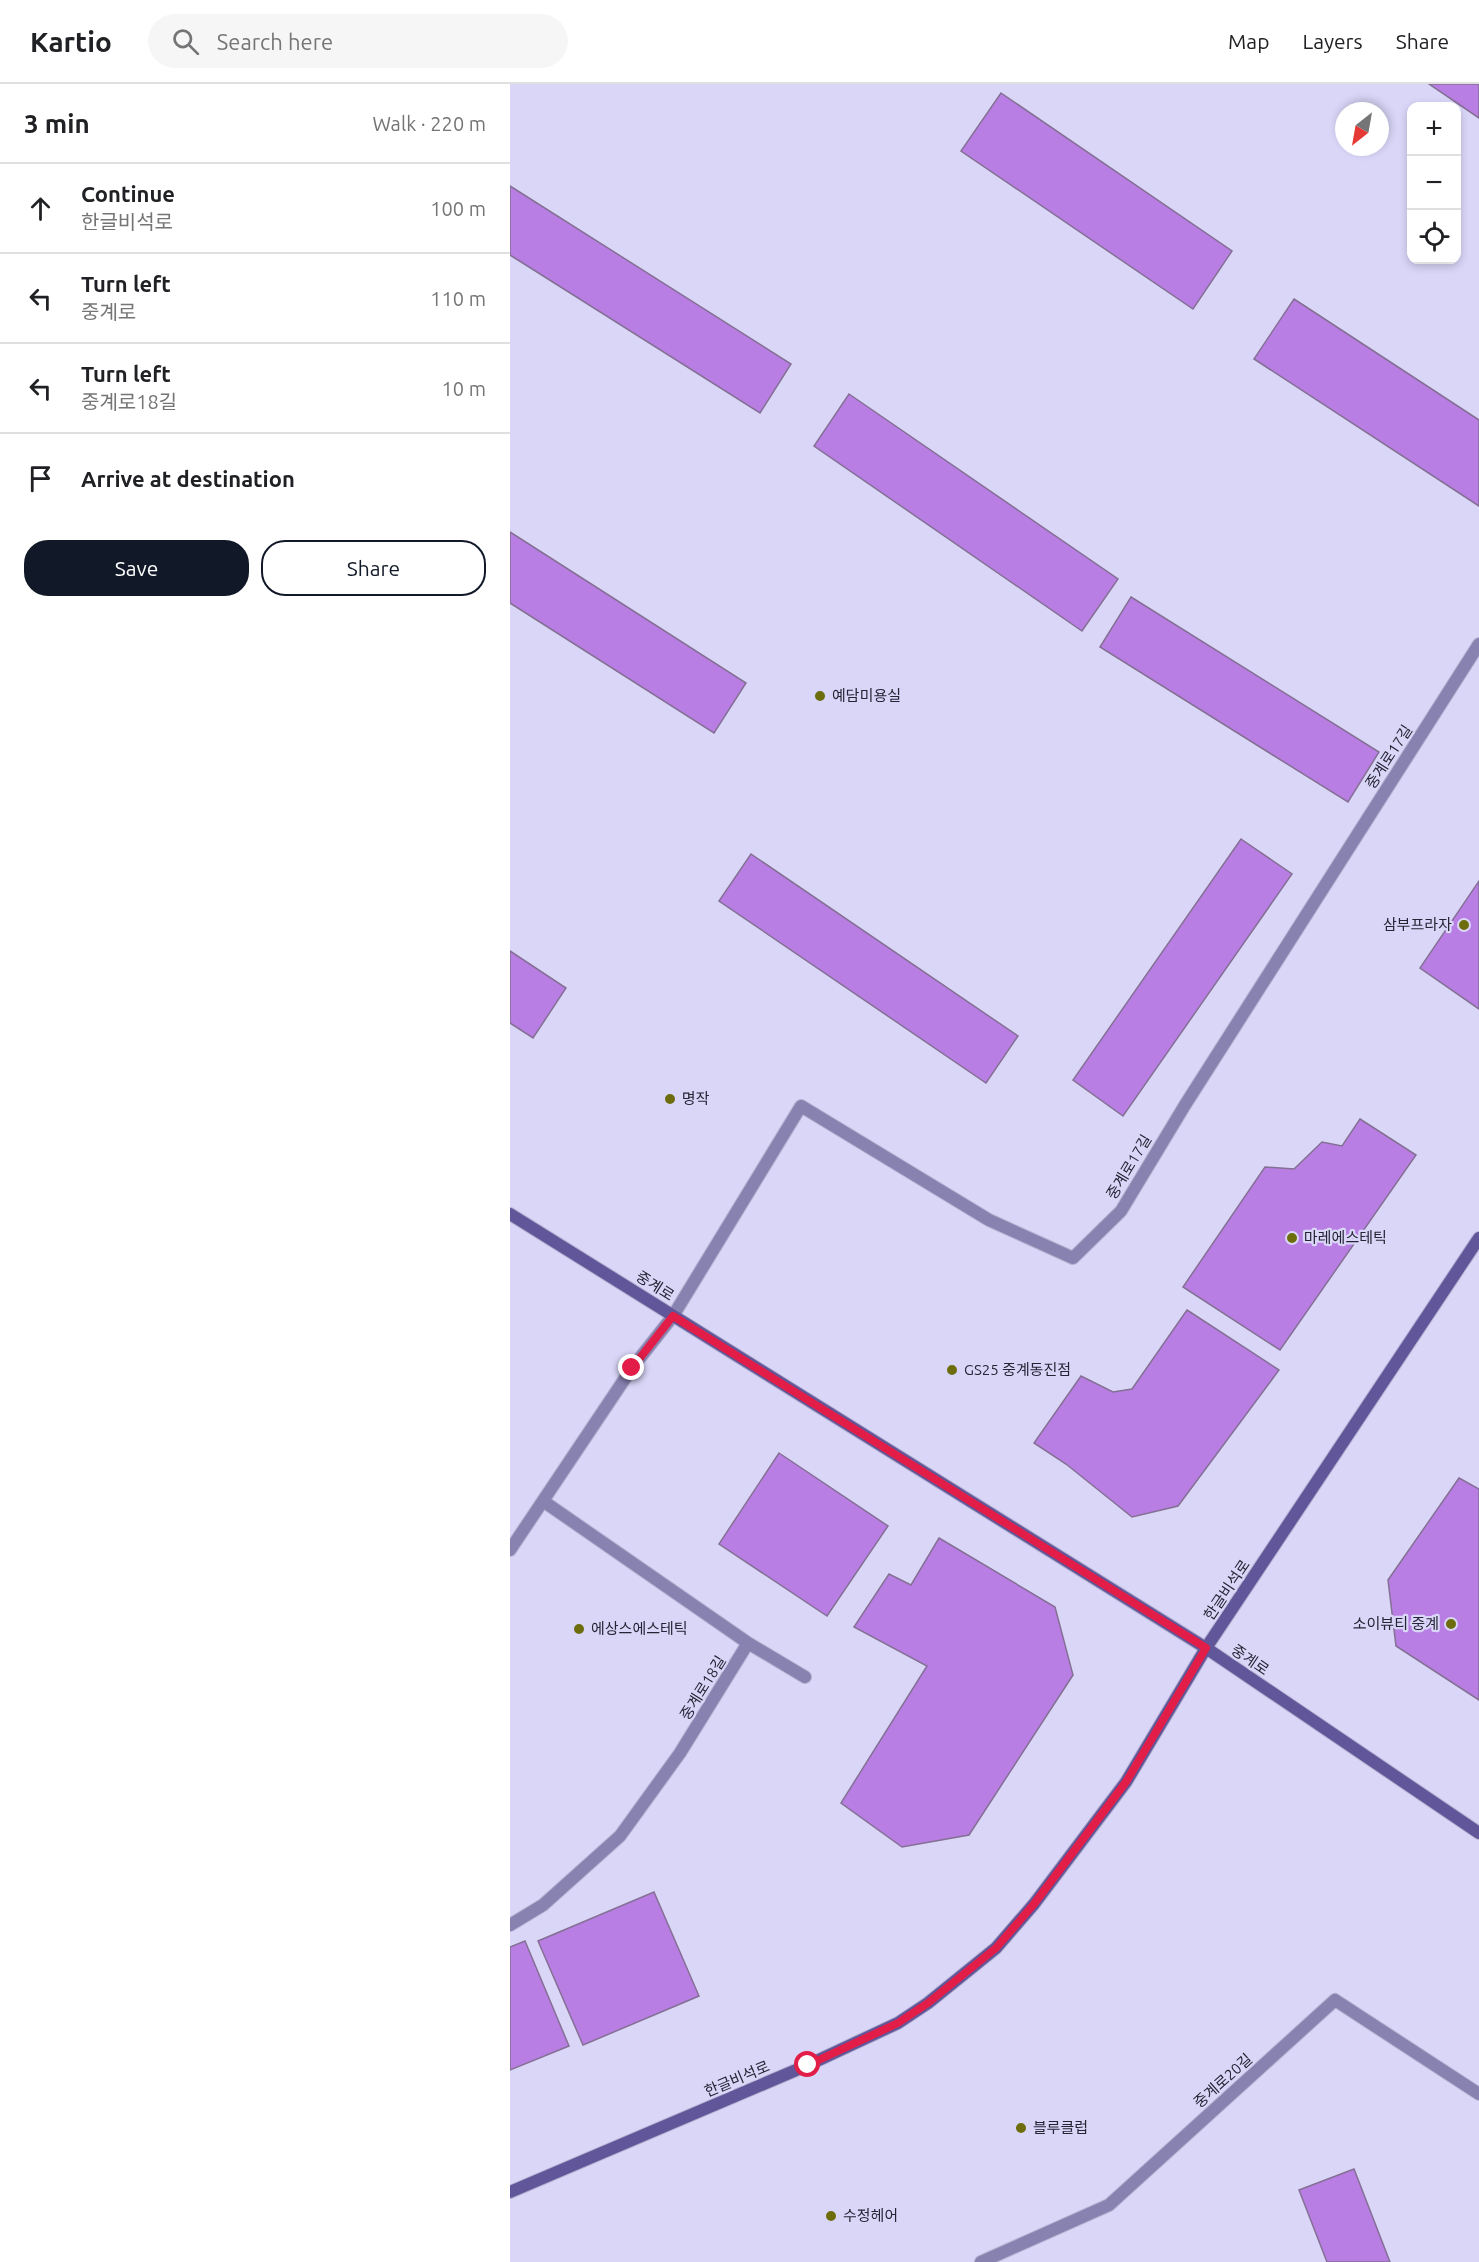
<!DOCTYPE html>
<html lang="en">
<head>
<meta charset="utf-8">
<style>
  :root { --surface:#fff; --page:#f6f6f6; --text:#202124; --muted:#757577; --line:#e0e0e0; --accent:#111827 }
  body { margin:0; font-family:Ubuntu,"Noto Sans KR",sans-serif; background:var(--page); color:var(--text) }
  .controls { position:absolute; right:18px; top:18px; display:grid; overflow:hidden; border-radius:12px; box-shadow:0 3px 9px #0003 }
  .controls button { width:54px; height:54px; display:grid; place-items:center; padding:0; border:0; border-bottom:2px solid var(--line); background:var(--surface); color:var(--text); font:30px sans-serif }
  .compass { position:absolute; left:825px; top:18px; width:54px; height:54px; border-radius:50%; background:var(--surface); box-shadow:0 3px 9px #0003; rotate:211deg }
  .stop { position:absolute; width:18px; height:18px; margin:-14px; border:4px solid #e11d48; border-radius:50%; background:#fff }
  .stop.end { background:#e11d48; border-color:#fff; box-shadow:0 2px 6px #0008 }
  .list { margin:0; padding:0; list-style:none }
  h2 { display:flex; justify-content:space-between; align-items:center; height:78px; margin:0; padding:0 24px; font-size:26px }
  h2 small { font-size:20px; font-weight:400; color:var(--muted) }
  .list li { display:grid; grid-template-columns:39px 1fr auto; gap:18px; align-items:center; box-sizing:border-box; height:90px; padding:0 24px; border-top:2px solid var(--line) }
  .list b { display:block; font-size:22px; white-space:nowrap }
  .list p { margin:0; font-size:20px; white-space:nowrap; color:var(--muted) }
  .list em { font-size:20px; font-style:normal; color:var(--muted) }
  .actions { display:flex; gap:12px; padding:18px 24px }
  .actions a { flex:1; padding:14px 0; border:2px solid var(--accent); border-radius:24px; text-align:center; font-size:21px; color:var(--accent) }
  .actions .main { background:var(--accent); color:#fff }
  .icon { flex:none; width:33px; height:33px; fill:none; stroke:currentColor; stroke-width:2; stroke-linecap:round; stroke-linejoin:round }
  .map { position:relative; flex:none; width:969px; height:2178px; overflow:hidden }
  header { display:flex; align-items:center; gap:36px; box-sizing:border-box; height:84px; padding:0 30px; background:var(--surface); border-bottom:2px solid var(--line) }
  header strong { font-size:28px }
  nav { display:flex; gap:33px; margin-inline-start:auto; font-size:21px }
  .search { width:420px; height:54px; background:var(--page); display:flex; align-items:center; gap:15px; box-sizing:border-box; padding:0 21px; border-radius:33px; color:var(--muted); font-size:22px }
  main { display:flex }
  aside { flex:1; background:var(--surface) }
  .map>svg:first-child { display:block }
  .building { fill:#b97ee4; stroke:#847094; stroke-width:1.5 }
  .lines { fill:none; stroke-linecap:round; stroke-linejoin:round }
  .street-casing { stroke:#b5b2d1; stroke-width:14 }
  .secondary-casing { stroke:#b5b2d1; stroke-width:14 }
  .street { stroke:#8782b0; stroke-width:12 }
  .secondary { stroke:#615699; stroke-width:12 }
  .route { stroke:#e11d48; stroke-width:8 }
  .poi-dot { fill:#6d6d0d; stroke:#d9d6f8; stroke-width:2 }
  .labels { text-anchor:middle; stroke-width:4.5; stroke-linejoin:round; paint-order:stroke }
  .poi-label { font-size:15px; fill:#262434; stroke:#d9d6f8; text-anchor:start }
  .street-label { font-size:15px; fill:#262434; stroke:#d9d6f8 }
</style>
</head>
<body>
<header>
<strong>Kartio</strong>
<div class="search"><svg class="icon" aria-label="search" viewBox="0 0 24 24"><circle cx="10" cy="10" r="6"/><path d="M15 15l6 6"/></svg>Search here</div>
<nav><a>Map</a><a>Layers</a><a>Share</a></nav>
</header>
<main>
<aside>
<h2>3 min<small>Walk · 220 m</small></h2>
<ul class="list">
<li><svg class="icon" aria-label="ahead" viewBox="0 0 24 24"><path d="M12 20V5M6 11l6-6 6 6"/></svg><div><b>Continue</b><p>한글비석로</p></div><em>100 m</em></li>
<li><svg class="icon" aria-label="left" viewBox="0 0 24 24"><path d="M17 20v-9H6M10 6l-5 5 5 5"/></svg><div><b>Turn left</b><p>중계로</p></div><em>110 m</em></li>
<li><svg class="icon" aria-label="left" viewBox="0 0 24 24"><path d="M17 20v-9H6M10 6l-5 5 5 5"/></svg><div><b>Turn left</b><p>중계로18길</p></div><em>10 m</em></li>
<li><svg class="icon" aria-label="arrive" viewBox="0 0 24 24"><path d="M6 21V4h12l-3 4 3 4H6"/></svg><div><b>Arrive at destination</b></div></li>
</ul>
<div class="actions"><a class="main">Save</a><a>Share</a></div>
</aside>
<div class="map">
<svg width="969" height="2178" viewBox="0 0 969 2178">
  <rect width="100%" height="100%" fill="#d9d6f8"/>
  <path class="building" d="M919 0H969V34Z
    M491 9 722 167 683 225 451 67Z
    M0 102 281 280 250 329 0 171Z
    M784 215 969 336V422L744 275Z
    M339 310 608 495 572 547 304 362Z
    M0 448 236 599 204 649 0 519Z
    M621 513 869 668 838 718 590 563Z
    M731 755 782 790 613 1032 563 996Z
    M241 770 508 952 476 999 209 817Z
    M969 797V925L910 884Z
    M0 867 56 904 23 954 0 939Z
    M850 1035 906 1071 770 1266 673 1203 755 1083 784 1085 812 1058 832 1062Z
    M677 1226 769 1286 668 1422 622 1433 556 1380 524 1359 571 1292 603 1308 622 1305Z
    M269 1369 378 1442 317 1532 209 1460Z
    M949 1394 969 1405V1616L886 1562 878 1496Z
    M429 1454 545 1523 563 1591 459 1751 392 1763 331 1719 417 1582 344 1543 379 1490 401 1501Z
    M144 1808 189 1912 73 1961 28 1857Z
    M15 1857 59 1962 0 1986V1863Z
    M844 2085 880 2178H817L789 2106Z"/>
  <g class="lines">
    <g class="street-casing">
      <path id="street" d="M0 1466 122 1284 163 1232 291 1022 479 1136 563 1174 611 1127 675 1021 969 560
        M238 1559 295 1593
        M0 1841 33 1821 110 1752 170 1669 238 1559 33 1417
        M471 2178 599 2121 825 1916 969 2010"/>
    </g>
    <g class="secondary-casing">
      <path id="secondary" d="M0 1130 696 1564 969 1749
        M0 2108 298 1981 388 1939 418 1919 486 1864 524 1820 616 1698 696 1564 969 1154"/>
    </g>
    <use href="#street" class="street"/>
    <use href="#secondary" class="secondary"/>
  </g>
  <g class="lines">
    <path class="route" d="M122 1284 163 1232 696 1564 616 1698 524 1820 486 1864 418 1919 388 1939 298 1981"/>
  </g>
  <g class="poi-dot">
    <circle cx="310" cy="612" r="6"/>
    <circle cx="954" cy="841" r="6"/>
    <circle cx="160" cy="1015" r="6"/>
    <circle cx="782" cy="1154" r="6"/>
    <circle cx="442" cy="1286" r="6"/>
    <circle cx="941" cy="1540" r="6"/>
    <circle cx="69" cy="1545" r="6"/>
    <circle cx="511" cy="2044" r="6"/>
    <circle cx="321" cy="2132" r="6"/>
  </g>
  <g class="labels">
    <g class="poi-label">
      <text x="322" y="617">예담미용실</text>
      <text x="942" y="846" text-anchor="end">삼부프라자</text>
      <text x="172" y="1020">명작</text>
      <text x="794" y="1159">마레에스테틱</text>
      <text x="454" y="1291">GS25 중계동진점</text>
      <text x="929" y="1545" text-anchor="end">소이뷰티 중계</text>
      <text x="81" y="1550">에상스에스테틱</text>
      <text x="523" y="2049">블루클럽</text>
      <text x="333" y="2137">수정헤어</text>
    </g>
    <g class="street-label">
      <text transform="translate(879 673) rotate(-57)" y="5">중계로17길</text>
      <text transform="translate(619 1083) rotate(-59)" y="5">중계로17길</text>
      <text transform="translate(145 1202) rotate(32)" y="5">중계로</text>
      <text transform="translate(717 1506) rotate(-56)" y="5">한글비석로</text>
      <text transform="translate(740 1576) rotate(34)" y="5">중계로</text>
      <text transform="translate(193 1604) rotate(-58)" y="5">중계로18길</text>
      <text transform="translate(227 1995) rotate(-23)" y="5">한글비석로</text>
      <text transform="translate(713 1997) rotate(-42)" y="5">중계로20길</text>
    </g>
  </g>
</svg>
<div class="controls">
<button>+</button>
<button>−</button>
<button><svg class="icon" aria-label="locate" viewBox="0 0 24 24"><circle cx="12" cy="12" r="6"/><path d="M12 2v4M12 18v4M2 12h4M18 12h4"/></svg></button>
</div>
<svg class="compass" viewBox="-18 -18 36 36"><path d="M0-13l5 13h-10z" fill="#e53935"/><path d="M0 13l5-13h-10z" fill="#757577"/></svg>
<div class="stop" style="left:298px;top:1981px"></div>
<div class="stop end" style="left:122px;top:1284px"></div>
</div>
</main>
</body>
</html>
